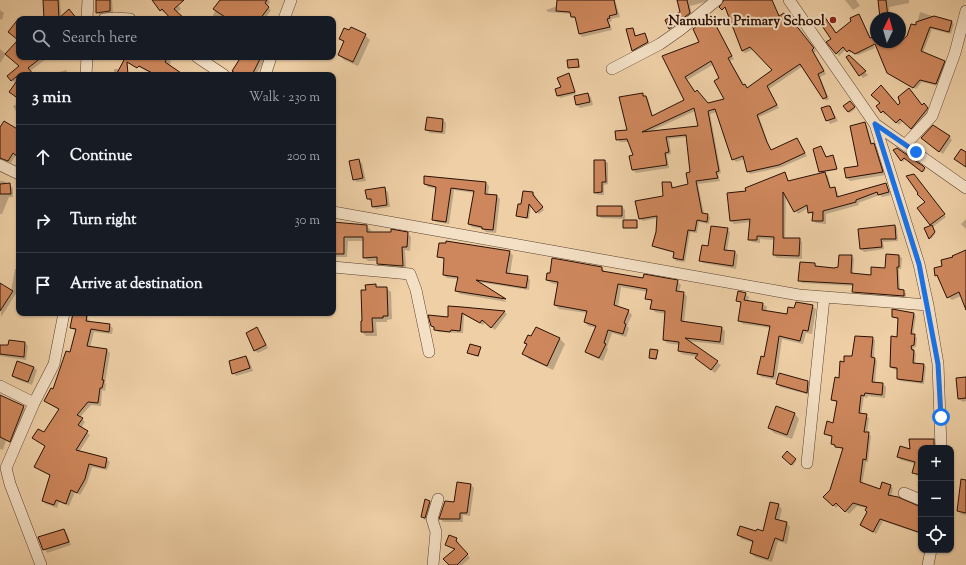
<!DOCTYPE html>
<html lang="en">
<head>
<meta charset="utf-8">
<style>
  :root { --surface:#171b24; --page:#242831; --text:#f1f3f6; --muted:#9ea1a6; --line:#363941 }
  body { margin:0; font-family:"Sorts Mill Goudy",serif; background:var(--page); color:var(--text) }
  .controls { position:absolute; right:12px; bottom:12px; display:grid; overflow:hidden; border-radius:8px; box-shadow:0 1px 3px #0004 }
  .controls button { width:36px; height:36px; display:grid; place-items:center; padding:0; border:0; border-bottom:1px solid var(--line); background:var(--surface); color:var(--text); font:20px sans-serif }
  .compass { position:absolute; left:870px; top:12px; width:36px; height:36px; border-radius:50%; background:var(--surface); box-shadow:0 1px 3px #0004; rotate:5deg }
  .stop { position:absolute; width:12px; height:12px; margin:-9px; border:3px solid #1a73e8; border-radius:50%; background:#fff }
  .stop.end { background:#1a73e8; border-color:#fff; box-shadow:0 1px 4px #0008 }
  .list { margin:0; padding:0; list-style:none }
  h2 { display:flex; justify-content:space-between; align-items:center; height:52px; margin:0; padding:0 16px; font-size:17px }
  h2 small { font-size:13px; font-weight:400; color:var(--muted) }
  .list li { display:grid; grid-template-columns:26px 1fr auto; gap:12px; align-items:center; box-sizing:border-box; height:64px; padding:0 16px; border-top:1px solid var(--line) }
  .list b { display:block; font-size:15px; white-space:nowrap }
  .list em { font-size:13px; font-style:normal; color:var(--muted) }
  .icon { flex:none; width:22px; height:22px; fill:none; stroke:currentColor; stroke-width:2; stroke-linecap:round; stroke-linejoin:round }
  .map { position:relative; flex:none; width:966px; height:565px; overflow:hidden }
  .search { position:absolute; background:var(--surface); box-shadow:0 1px 3px #0004; left:16px; top:16px; width:320px; height:44px; display:flex; align-items:center; gap:10px; box-sizing:border-box; padding:0 14px; border-radius:8px; color:var(--muted); font-size:15px }
  .panel { position:absolute; background:var(--surface); box-shadow:0 1px 3px #0004; left:16px; top:72px; width:320px; height:244px; border-radius:8px }
  .map>svg:first-child { display:block }
  .shadow { fill:#0003; fill-rule:evenodd }
  .building { fill:#ce875c; stroke:#291005; fill-rule:evenodd }
  .lines { fill:none; stroke-linecap:round; stroke-linejoin:round }
  .minor-casing { stroke:#5a402d; stroke-width:12 }
  .minor { stroke:#f4e0c5; stroke-width:11 }
  .route { stroke:#1a73e8; stroke-width:5 }
  .poi-dot { fill:#8f2418; stroke:#f4e0c5; stroke-width:1.5 }
  .labels { text-anchor:middle; stroke-width:4; stroke-linejoin:round; paint-order:stroke }
  .poi-label { font-size:14px; font-weight:bold; fill:#291005; stroke:#f4e0c5; text-anchor:end }
</style>
</head>
<body>
<div class="map">
<svg width="966" height="565" viewBox="0 0 966 565">
  <rect width="100%" height="100%" fill="#eecfa6"/>
  <filter id="stains"><feTurbulence type="fractalNoise" baseFrequency=".005" numOctaves="4"/><feColorMatrix values="0 0 0 0 .2 0 0 0 0 .09 0 0 0 0 .02 0 0 0 .5 -.17"/></filter>
  <radialGradient id="worn" r=".72"><stop offset=".6" stop-color="#630" stop-opacity="0"/><stop offset="1" stop-color="#630" stop-opacity=".3"/></radialGradient>
  <path class="shadow" d="M44 0H60L61 17 77 19H43L45 16Z
    M97 0H112L113 14 100 15 97 12Z
    M157 0H174L181 9 176 13 184 19H172L166 12 164 13 161 10Z
    M221 0H268L270 2 267 7 271 10 265 19H211Z
    M558 0H615L620 17 611 19 612 21 609 22 612 30 582 37 580 34 576 19 572 17V14L548 12 546 10 557 6Z
    M678 0H712L690 6 692 16 673 31 666 20 681 12Z
    M742 0 771 1 780 16 784 14 790 22 794 23 816 51 814 53 826 74 820 77 829 99 826 101 824 98 803 66 769 89 779 108 759 117 769 146 772 151 797 140 807 156 782 167 750 174 748 171 745 159 736 162 733 159 717 112 710 114 721 173 718 174 720 181 698 184 704 214 710 217 709 224 699 222 697 233 690 232 685 262 676 261 674 258 675 253 656 248 653 246 657 232 658 218 643 221 640 219 664 197 671 183 674 188 689 185 691 173 687 137 669 139 671 154 667 155 669 168 636 173 633 170 630 156H634L629 142H620L617 139 628 131 642 94 648 99 653 116 686 101 664 56 701 43 711 18 734 59 730 61 744 85 748 89 774 70 754 49 745 53 742 51ZM714 64 721 78 726 100 708 104 695 92 687 80ZM695 111 699 126 651 131Z
    M845 0H856L860 6 853 10Z
    M879 0H909V3L889 7 890 18H882Z
    M0 10 4 13 2 20 0 19Z
    M920 12 951 22 954 24 951 34 932 29 923 53 946 64 938 86 922 82 916 89 891 75 908 37 916 27Z
    M861 18 875 48 858 55 851 52 850 53 846 49 839 56 828 42 833 39 826 19 837 34Z
    M633 29 637 37 645 34 650 45 635 53 633 50Z
    M365 35 370 40 358 66 344 60 339 55 344 43 340 39Z
    M19 40V57H49L30 71 34 75H19V99L16 84 12 80 20 66 6 54 0 63V49L6 54Z
    M849 56 868 75 863 78 847 57Z
    M127 57H168L171 62 169 66 182 75H154L130 62Z
    M243 57H264L265 59 256 75H238Z
    M578 60 580 68H568Z
    M114 69H118L127 75H105L114 73Z
    M66 70 69 75H53V74Z
    M569 74 576 94 560 98 558 96Z
    M588 94 591 97 593 105 580 108 577 105Z
    M19 103V117L13 106Z
    M851 103 855 109 850 113 845 106Z
    M830 106 838 121 830 124 822 109Z
    M877 106H923L930 111 914 131 903 121 899 125 887 113 885 115Z
    M443 120 446 123 445 134 430 133 426 130Z
    M864 123 867 126 872 144 876 147 885 175 850 181 847 178 845 169 859 167 850 127Z
    M0 129 19 131V158L16 155 11 163 0 159Z
    M949 137 952 140 943 154 925 141Z
    M822 148 827 158 834 157 837 170 824 172 828 176 831 189 834 188 837 191 839 197 886 184 891 195 882 197 880 195 858 203 859 205 826 214V224L816 223 813 220 814 215 809 212 808 208 798 214 786 195 785 239H799L802 242V259L777 258 774 255 775 240 760 239V243L752 242 749 239 751 222 734 224 731 221 747 192 785 173 789 182 823 174 820 171Z
    M897 149 924 169 925 170 924 172 906 158 903 162 895 151Z
    M359 160 362 163 366 181 357 182 354 179Z
    M595 161H605L608 163V184L604 185V195H598L595 193Z
    M916 178 946 217 933 227 935 234 931 239 925 229 932 226 927 202Z
    M0 181H4L13 188V197H9L2 214H0Z
    M486 183 489 186 488 195 497 196 500 199 496 233 486 232 483 229 472 227 469 224 475 193 454 190 449 224 436 222 433 219 437 189 428 187 425 184Z
    M385 189 388 192 390 207 376 209 373 206 372 202 368 199Z
    M524 192H533L544 210 539 214 531 205 529 219 517 215 522 206Z
    M598 207H622L625 210V219L601 218 598 215Z
    M966 219V229L961 224Z
    M636 221 638 228 624 227Z
    M333 223 366 226 371 230 370 233H407L411 237 410 251 405 250 406 270 382 268 378 264V261H368L364 257V241H348L347 257H333Z
    M895 226 897 228 898 241 883 242 884 249 864 252 861 249 859 230Z
    M727 229 730 232 727 251 735 252 738 255 736 269 703 263 700 260 709 247Z
    M447 244 509 252 513 255 510 274 527 277 530 280 529 290 478 282 507 302 460 294 456 291 458 279 447 278 444 275 445 260 439 256Z
    M966 252V308L961 296 952 300 948 297 936 275 944 267Z
    M851 256 854 259 853 274 872 276 886 269 899 256 902 258 901 269H899L900 290 906 293V298L856 294 853 292 854 286 802 283 800 281 815 264 818 267 839 268Z
    M19 263V289L1 317 0 290 11 291 15 269H18Z
    M602 268 605 272 644 279 677 281 681 285 679 292 683 293 687 296 684 323 722 328 725 331 724 345 688 341 721 365 715 373 700 362 698 357 682 354 679 351 680 345 667 343 664 340 666 314 655 312 652 308 653 302 646 298 648 292 621 287 618 307 628 311 632 315 627 326 629 328 626 337 612 333 607 347 608 349 603 361 590 355 587 352 597 328 588 326 585 322 587 313 559 309 555 305 559 285 551 283 547 280Z
    M375 285 378 288H386L391 292 392 319 387 320V322H376L377 336H366L362 332V322H363L367 291Z
    M745 294 749 297 748 301 763 304 767 307 766 312 788 315 795 309 812 306 816 309 812 334 806 333 803 344 782 339 776 380 762 377 758 374 765 358 770 328 743 324 739 321 742 304 737 300Z
    M449 307 504 312 507 314 495 330 485 322 483 325 464 315 463 333 438 332 432 326 448 318Z
    M914 314 916 316 913 335 917 338 916 347 913 348 916 354 915 364 924 365 926 367 924 384 900 381 898 378V370L893 369 891 367 898 338 899 320 893 317Z
    M86 317 89 320V322L109 325 113 328 112 334 94 332 90 348 107 350 110 353 105 383 106 384 105 391 102 390 101 406 91 405 80 417 85 422 81 428 90 435 79 452 106 459 110 462 107 470 92 467 87 483 80 495 75 492 69 506 59 502 57 508 46 504 43 501 51 476 36 467 46 447 34 438 44 434 59 410 45 401 54 390 71 354 76 331 71 328Z
    M257 328 268 348 258 353 255 350Z
    M536 328 560 339 565 344 553 370 529 359 524 354 528 345 525 343 531 337Z
    M872 338 875 340 874 358 877 361 875 383 883 384 886 387 885 398 868 396 867 398 864 397 861 414 869 418 867 433 871 436 868 462H866L862 484 880 490 890 486 893 488 891 497 921 508V534L883 521 876 534 861 525 868 512 867 508 857 506 849 514 839 505 836 508 825 497 831 491 844 450 835 446 832 443 833 438 825 434 834 424 837 403 832 399 845 363 853 357Z
    M10 341 25 343 28 346 26 360 0 356V346H9Z
    M480 348 479 357 468 353Z
    M657 351V360L651 359 650 358Z
    M246 357 249 360 253 371 236 376 233 373Z
    M33 367 37 370 32 385 16 379 13 376Z
    M966 378V401L963 402 959 399Z
    M808 382 811 385 810 395 780 387 777 384Z
    M0 396 26 409 12 444 6 440 3 450 0 449Z
    M795 414 799 419 792 439 774 433 769 428Z
    M933 440 936 443V448H921V477L916 475 914 472 916 464 901 460 898 457Z
    M787 453 796 461 793 466 783 457Z
    M471 485 474 488 470 516 463 515V522H443L441 519Z
    M966 496V515L961 514 958 511Z
    M430 502 433 505 428 520H425L422 517Z
    M778 505 782 509 779 521 787 523 790 527 787 544 778 541 772 562 755 557 751 553 754 543 742 539 738 535 764 532Z
    M64 530 67 533 71 545 47 553 39 538Z
    M450 536 459 542 458 544 470 558 462 565H450L455 550 446 544Z"/>
  <path class="building" d="M43 0H58L59 18 69 9 77 19H44Z
    M96 0H110V11L96 13Z
    M152 0H184L174 9 185 19H171L162 9 160 11Z
    M220 0H267L265 3 269 7 260 19H228L213 9Z
    M557 0H614L617 14 609 16 610 18 607 19 610 27 579 34 575 17H571L570 12 556 11Z
    M677 0H687L690 13 669 29 665 20 680 12Z
    M724 0H772L779 16 784 13 789 21 791 19 814 48 812 50 824 71 818 74 827 97 823 99 800 64 767 86 777 105 757 115 767 142 771 150 797 138 805 153 779 165 747 172 743 156 732 160 715 109 708 111 719 171 716 172 718 178 696 181 702 213 708 214 707 222 697 220 695 231 688 230 683 260 673 258 674 252 652 246 656 232 657 216 639 219 635 201 663 196 662 182H671L672 188 688 184 686 173 690 172 686 135 666 137 669 152 665 153 667 165 632 170 629 156 633 155 627 139 616 140 615 131 627 130 619 97 643 93V96H646L652 116 684 100 662 56 699 42 693 29 711 16 732 56 728 58 743 85 745 84 747 88 772 70 750 47 742 51 725 7 722 10 719 7ZM711 61 719 78 714 81 724 99 708 103 697 90 695 92 685 77ZM694 108 698 126 642 132Z
    M878 0H886L888 18H880Z
    M859 14 870 38 876 36V42H900L907 36 911 24 916 25V22L934 16 952 21 949 32 930 27 921 51 945 61 936 84 920 80 913 88 887 73 875 44 855 54 849 50 847 52 843 47 836 54 826 42 831 39 818 20 824 16 836 33 851 21 850 18Z
    M19 18V57H42L28 68 34 75H23L21 73 11 81 7 76 19 66 5 54 18 40 8 32Z
    M351 27 366 34 353 62 338 55 344 41 339 39 344 28 349 30Z
    M633 28 635 36 645 33 648 42 632 51 626 29Z
    M849 55 866 71 859 76 846 57Z
    M118 57H168L165 62 184 75H156L139 66 137 68 127 62 128 75H116L124 60Z
    M241 57H261L252 75H238L232 71Z
    M578 59 579 67 568 68 567 60Z
    M569 73 575 92 557 96 555 89 561 87 557 78Z
    M19 78V99L9 92Z
    M881 85 898 105 900 103 898 97 909 88 922 105 924 103 928 108 911 129 900 119 896 123 883 111 881 113 876 106 880 103 871 95Z
    M588 93 590 102 576 105 574 96Z
    M850 101 855 107 848 112 843 106Z
    M827 106H830L835 118 826 121 821 108Z
    M427 117 443 119 442 132 425 130Z
    M4 121 19 130V158L13 153 8 161 0 158V127Z
    M865 122 871 144 874 143 883 172 846 178 844 168 858 166 850 126Z
    M933 125 950 136 939 152 921 138Z
    M821 146 826 157 833 155 837 169 819 172 813 149Z
    M897 148 923 166 925 168 922 172 904 158 901 161 893 150Z
    M961 149 966 152V167L954 159Z
    M359 159 363 178 353 180 349 161Z
    M594 160H605L606 182H602V192L594 193Z
    M785 172 788 181 825 172 830 188 835 187 837 197 886 183 889 192 878 195 877 192 856 200V202L823 211V221H812L813 212 808 213 807 205 794 212 783 192V238H800L799 256 773 255 774 237 757 236V240H748L750 219 730 221 727 193 746 191 745 188Z
    M914 174 945 214 930 225 917 208 925 202 917 194 918 193 906 176Z
    M424 176 486 182 485 194 497 195 493 230 482 229V227L468 224 474 191 451 188 446 222 432 220 436 187 424 184Z
    M10 183 11 194H0V184Z
    M385 187 387 205 372 207 371 199H367L365 190Z
    M523 191 533 192V195L543 207 536 213 529 204 527 218 516 216 518 204H521Z
    M597 206H622V216H597Z
    M623 220H637V228H623Z
    M333 222 367 225V232H391V229L408 232 407 247H402L403 266 377 264V257L363 258V237H344V254H333Z
    M895 225 896 239H881L882 247 860 249 858 229Z
    M932 225 935 232 929 239 924 228Z
    M711 226 728 228 724 250 735 251 733 266 699 261 702 245 708 246Z
    M446 241 510 251 506 273 528 276 526 288 476 280 506 299 455 291 458 277 443 275 444 258 437 257 439 243H446Z
    M966 250V310L959 292 947 298 937 275 935 276 934 268 942 266 941 260 953 257 952 256Z
    M886 254 899 255V267H897L898 289 904 290V296L852 292 853 284 798 281 800 262 815 263V266L834 268 838 267 839 255H852L851 273 871 275V267L885 268Z
    M552 258 602 267V271L643 278 644 274 678 280 676 291 684 292 681 321 722 327 720 342 685 338 718 361 711 370 695 358 698 354 678 351 679 342 663 340 665 311 650 309 652 300 645 299 647 289 618 284 614 305 629 310 624 323 626 324 623 334 608 330 604 343 606 344 599 358 585 352 596 326 584 322 587 311 554 305 558 282 546 280 547 273H550Z
    M0 283 13 291 0 311Z
    M376 284V287H387L388 316H383V318H372L373 332H361V321H362L361 290H366L365 285Z
    M738 291 746 293 744 300 763 303 762 310 787 314 788 307 794 308 796 302 813 305 808 331 803 330 800 341 779 336 773 377 757 374 761 356 764 357 770 326 738 321 741 302 736 301Z
    M448 306 462 307 505 311 491 328 482 320 480 323 462 313 460 331 451 330 450 332 434 330V327L431 326 428 315 448 317Z
    M892 309 914 313 911 334H915L914 345 911 346 912 350H914L913 363 924 364 922 382 897 379V368L890 367 891 336 897 337 898 318 892 317Z
    M73 313 87 316 86 321 110 324 109 332 91 329 87 346 107 349 102 380H104L102 388H100L98 403 88 402 77 415 83 418 78 425 88 431 76 450 107 458 105 468 89 464 85 479 77 493 71 490 66 504 56 500 54 505 42 501 50 475 34 467 45 446 32 438 38 429 44 432 59 409 44 401 51 388 53 389 66 351 70 352 76 329 70 328Z
    M257 327 266 345 254 351 246 333Z
    M536 327 560 338 547 366 522 354 527 344 524 343 528 335 531 336Z
    M855 336 873 337 871 357 875 358 872 382 883 383 882 395 865 393 864 396 861 395 859 413 867 414 864 432H869L866 460 863 459 860 482 880 489 882 482 891 485 888 495 898 497 921 507V533L880 519 873 532 860 525 867 512 865 510 867 507 853 503 845 512 836 503 833 506 823 497 830 490 843 448 835 447V445L831 444 832 436 824 434 827 421 833 423 837 401 831 400 835 377 839 378 840 361 844 362V356H852Z
    M9 340 25 342 24 357 0 354V345H8Z
    M470 344 481 347 478 356 467 353Z
    M650 349 658 350 656 359 649 358Z
    M246 356 250 368 232 374 229 361Z
    M17 361 34 367 28 382 12 376Z
    M779 373 808 381 807 393 776 384Z
    M966 377V398L958 399 956 378Z
    M0 395 24 406 10 442 0 437Z
    M776 406 795 413 787 435 768 428Z
    M909 439H934V448H921V475L912 473 915 462 897 457 900 446 910 449Z
    M787 451 796 459 791 465 782 457Z
    M961 479 966 480V513L957 511Z
    M457 482 471 484 467 513H460V519H439L445 501 454 502Z
    M425 499 430 501 425 518 421 517Z
    M770 502 779 504 775 519 787 522 783 541 775 538 768 559 750 553 753 541 737 535 740 526 756 531 757 529 763 531Z
    M64 529 69 542 43 550 38 537Z
    M449 535 457 538 456 541 468 554 457 565H449L443 559 455 549 445 545Z"/>
  <g class="lines">
    <g class="minor-casing">
      <path id="minor" d="M789 0 875 124 919 264 928 305 938 364 941 448
        M87 19 88 0
        M104 19 116 18 130 19
        M284 19 291 0
        M197 57 224 75
        M612 69 660 44 680 30 717 0
        M86 75 87 57
        M265 75 271 57
        M875 124 966 188
        M906 144 932 116 955 53 966 11
        M0 165 19 174
        M333 212 799 295 928 305
        M333 267 410 274 416 290 429 352
        M0 386 34 403
        M807 463 824 298
        M904 493 921 500
        M41 565 10 484 6 468 34 403 54 364 64 313
        M433 565 436 532 432 519 438 499
        M928 565 931 550"/>
    </g>
    <use href="#minor" class="minor"/>
  </g>
  <g class="lines">
    <path class="route" d="M916 152 875 124 919 264 938 364 941 417"/>
  </g>
  <circle class="poi-dot" cx="833" cy="20" r="4"/>
  <g class="labels">
    <g class="poi-label">
      <text x="825" y="25">Namubiru Primary School</text>
    </g>
  </g>
  <rect width="100%" height="100%" filter="url(#stains)"/>
  <rect width="100%" height="100%" fill="url(#worn)"/>
</svg>
<div class="controls">
<button>+</button>
<button>−</button>
<button><svg class="icon" aria-label="locate" viewBox="0 0 24 24"><circle cx="12" cy="12" r="6"/><path d="M12 2v4M12 18v4M2 12h4M18 12h4"/></svg></button>
</div>
<svg class="compass" viewBox="-18 -18 36 36"><path d="M0-13l5 13h-10z" fill="#e53935"/><path d="M0 13l5-13h-10z" fill="#9ea1a6"/></svg>
<div class="stop" style="left:941px;top:417px"></div>
<div class="stop end" style="left:916px;top:152px"></div>
<div class="search"><svg class="icon" aria-label="search" viewBox="0 0 24 24"><circle cx="10" cy="10" r="6"/><path d="M15 15l6 6"/></svg>Search here</div>
<section class="panel">
<h2>3 min<small>Walk · 230 m</small></h2>
<ul class="list">
<li><svg class="icon" aria-label="ahead" viewBox="0 0 24 24"><path d="M12 20V5M6 11l6-6 6 6"/></svg><div><b>Continue</b></div><em>200 m</em></li>
<li><svg class="icon" aria-label="right" viewBox="0 0 24 24"><path d="M7 20v-9h11M14 6l5 5-5 5"/></svg><div><b>Turn right</b></div><em>30 m</em></li>
<li><svg class="icon" aria-label="arrive" viewBox="0 0 24 24"><path d="M6 21V4h12l-3 4 3 4H6"/></svg><div><b>Arrive at destination</b></div></li>
</ul>
</section>
</div>
</body>
</html>
